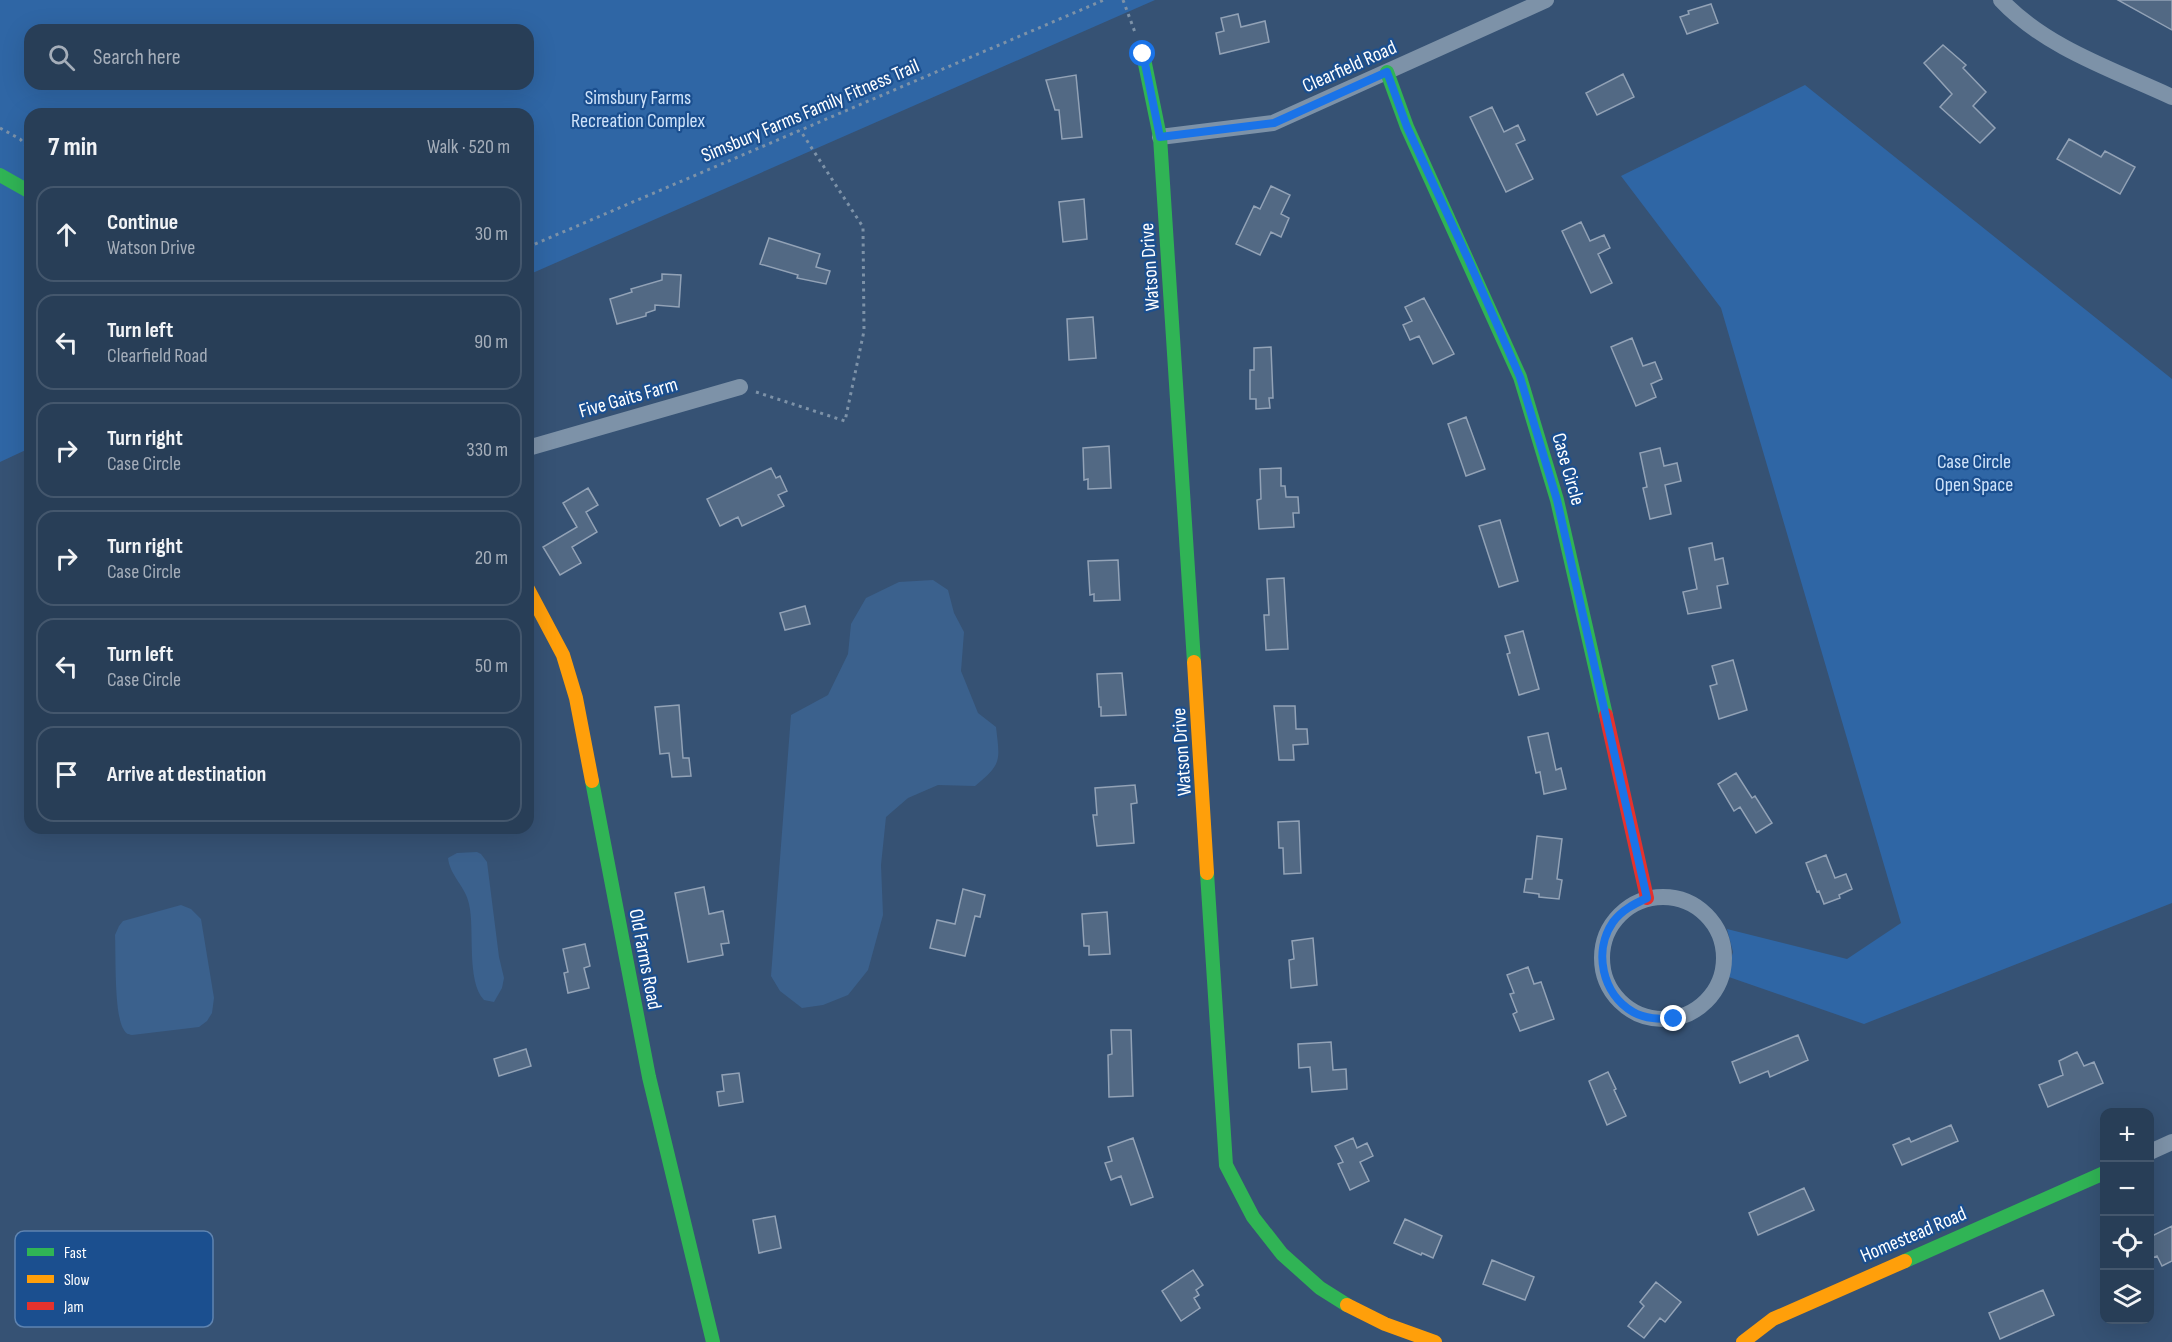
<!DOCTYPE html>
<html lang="en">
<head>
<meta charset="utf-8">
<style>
  :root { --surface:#283e57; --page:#30455d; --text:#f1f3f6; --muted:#a5aeba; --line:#44576d }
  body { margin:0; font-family:"Sofia Sans Condensed",sans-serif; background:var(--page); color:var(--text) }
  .controls { position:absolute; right:18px; bottom:18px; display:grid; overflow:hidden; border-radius:12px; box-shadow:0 6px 24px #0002 }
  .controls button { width:54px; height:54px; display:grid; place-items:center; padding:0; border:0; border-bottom:2px solid var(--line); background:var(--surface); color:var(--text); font:30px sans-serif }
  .stop { position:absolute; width:18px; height:18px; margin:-14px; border:4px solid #1a73e8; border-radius:50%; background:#fff }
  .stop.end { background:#1a73e8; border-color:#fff; box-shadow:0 2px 6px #0008 }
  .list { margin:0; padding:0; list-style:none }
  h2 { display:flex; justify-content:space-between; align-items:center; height:78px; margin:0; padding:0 24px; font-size:26px }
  h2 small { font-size:20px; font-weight:400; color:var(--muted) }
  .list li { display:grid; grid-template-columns:39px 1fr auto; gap:18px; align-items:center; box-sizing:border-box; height:96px; margin:0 12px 12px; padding:0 12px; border:2px solid var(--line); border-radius:18px }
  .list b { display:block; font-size:22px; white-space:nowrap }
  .list p { margin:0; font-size:20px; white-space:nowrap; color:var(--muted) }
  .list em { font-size:20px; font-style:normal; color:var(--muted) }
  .icon { flex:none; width:33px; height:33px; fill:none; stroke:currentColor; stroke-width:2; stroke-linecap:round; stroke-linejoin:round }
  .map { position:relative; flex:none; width:2172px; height:1342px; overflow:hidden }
  .search { position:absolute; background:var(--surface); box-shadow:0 6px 24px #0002; left:24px; top:24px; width:510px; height:66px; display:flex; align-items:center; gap:15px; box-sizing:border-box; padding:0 21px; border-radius:18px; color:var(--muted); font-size:22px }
  .panel { position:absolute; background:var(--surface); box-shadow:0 6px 24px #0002; left:24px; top:108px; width:510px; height:726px; border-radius:18px }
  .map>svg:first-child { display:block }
  .green { fill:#2f66a5; fill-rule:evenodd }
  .water { fill:#3b618d }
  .building { fill:#526984; stroke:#92a2b6; stroke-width:1.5 }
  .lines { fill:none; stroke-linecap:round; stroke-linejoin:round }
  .path { stroke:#7d92a8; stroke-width:3; stroke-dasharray:3 4.5; stroke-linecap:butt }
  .street { stroke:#7d92a8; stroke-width:16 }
  .fast { stroke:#30b455; stroke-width:14 }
  .slow { stroke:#ff9f0a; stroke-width:14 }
  .jam { stroke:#e5322d; stroke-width:14 }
  .route { stroke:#1a73e8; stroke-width:8 }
  .labels { text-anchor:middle; stroke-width:4.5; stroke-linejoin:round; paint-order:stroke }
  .street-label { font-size:20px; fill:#fff; stroke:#1b4f8f }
  .park-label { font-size:20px; fill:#cfe3fa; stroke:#1b4f8f }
  .key { fill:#1b4f8f; stroke:#5f84b1; stroke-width:1.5 }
  .key-label { font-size:16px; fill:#fff }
</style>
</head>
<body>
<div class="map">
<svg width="2172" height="1342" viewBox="0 0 2172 1342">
  <rect width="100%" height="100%" fill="#365274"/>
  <path class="green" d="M0 0H1155L528 275V114H30V448L0 462ZM30 30H528V84H30Z
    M1805 85 2172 379V903L1864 1024 1726 976 1733 952 1727 929 1847 959 1901 923 1721 308 1621 176Z"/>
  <path class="water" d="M933 580 948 590 954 613 964 632 961 671 978 713 996 727C1000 761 1002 764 975 786L938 785 908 798 886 817 881 865 883 915 868 970 848 995 823 1005 802 1008 780 991 771 976 791 715 828 695 848 654 851 624 866 598 899 582Z
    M477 852 481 854 487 862 499 957 504 978 502 988 494 1002 484 1000C466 981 475 929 469 904 466 887 450 876 448 858L457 853Z
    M181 905 191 909 201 919 214 998 212 1013 207 1021 199 1027 132 1035C128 1034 126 1034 124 1030 114 1016 116 955 115 935L119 926 123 921Z"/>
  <path class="building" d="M2118 0H2172V30Z
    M1711 4 1718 23 1687 34 1680 17 1689 14 1688 11Z
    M1238 14 1241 27 1265 21 1269 42 1220 54 1216 33 1224 31 1221 18Z
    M1943 45 1966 65 1963 68 1986 92 1973 106 1995 128 1980 143 1940 107 1952 94 1924 63Z
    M1623 74 1634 97 1597 115 1586 93Z
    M1076 75 1082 137 1062 139 1059 110H1055L1046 80Z
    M1492 107 1504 132 1518 125 1525 140 1516 144 1533 179 1506 192 1470 117Z
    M2069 139 2101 157 2105 151 2135 167 2120 194 2057 159Z
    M1271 186 1290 195 1281 214 1289 218 1281 237 1271 232 1260 255 1236 244 1254 206 1260 209Z
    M1084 199 1087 239 1063 242 1059 202Z
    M1581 222 1590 241 1604 235 1610 248 1598 254 1612 283 1591 293 1562 231Z
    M769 238 820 254 816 267 830 271 826 284 797 278 798 275 760 264Z
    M662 274 681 275 679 307 655 305V310L646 313V316L617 324 610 299 632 292 631 289 662 280Z
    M1424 298 1454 354 1433 364 1419 336 1410 340 1403 325 1412 321 1405 307Z
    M1093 317 1096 358 1069 360 1067 319Z
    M1632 338 1643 366 1655 362 1662 379 1651 384 1656 397 1636 406 1611 347Z
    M1271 347 1273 398H1269L1270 408 1256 409V399H1250V370H1254V348Z
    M1466 417 1485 469 1466 476 1448 424Z
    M1109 446 1111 488 1088 489V479L1084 480 1083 448Z
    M1660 448 1664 466 1677 463 1681 481 1665 485 1671 514 1650 519 1643 488 1647 487 1640 453Z
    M771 468 776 478 780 476 787 491 778 495 784 506 742 526 738 517 720 526 707 499Z
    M1281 468V486H1285L1286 497H1298L1299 513H1293L1294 527 1259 529 1257 500 1261 499 1260 469Z
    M588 488 598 505 586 512 597 532 572 547 581 563 560 575 543 547 577 527 563 503Z
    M1500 520 1518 581 1499 587 1479 526Z
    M1712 543 1715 560 1723 558 1728 584 1717 586 1721 608 1688 614 1683 592 1697 589 1689 548Z
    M1118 560 1120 600 1094 601V594L1090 595 1088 561Z
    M1284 578 1288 649 1266 650 1264 615H1269L1267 579Z
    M805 606 810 624 785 630 780 613Z
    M1523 631 1539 689 1519 695 1507 654 1510 653 1505 636Z
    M1733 660 1747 710 1719 719 1710 686 1717 684 1712 666Z
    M1122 673 1126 715 1101 716V707H1099L1097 674Z
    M679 705 683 758H689L691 776 672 777 669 753 660 754 655 707Z
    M1274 706H1295L1296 729H1307L1308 744 1293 745 1294 760H1279Z
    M1548 733 1556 770 1561 768 1566 789 1544 794 1540 772 1536 773 1528 737Z
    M1736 773 1752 798 1755 796 1772 823 1756 833 1740 807 1734 811 1718 784Z
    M1135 785 1137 803 1131 804 1134 843 1097 846 1093 815H1097L1095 788Z
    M1299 821 1301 873 1284 874 1283 848H1279L1278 822Z
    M1537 836 1562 839 1557 879 1562 880 1559 899 1539 897V894L1524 892 1526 879H1532Z
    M1826 855 1835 878 1846 874 1852 889 1839 895 1840 898 1824 904 1819 891 1817 892 1806 863Z
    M704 887 709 914 723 911 729 943 721 944 723 955 688 962 675 893Z
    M963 889 985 895 980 917 975 916 965 956 930 948 937 920 955 924Z
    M1107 912 1110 954 1089 955V946H1084L1082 914Z
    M1313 938 1317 985 1291 988 1289 960 1294 959 1292 941Z
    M585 944 590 966 584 968 589 988 568 993 564 973 568 972 563 949Z
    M1528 967 1534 984 1541 982 1554 1019 1520 1031 1513 1014 1517 1012 1510 994 1514 993 1507 975Z
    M1111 1030H1131L1133 1096 1109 1097 1108 1055 1112 1054Z
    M1798 1035 1808 1060 1770 1077 1768 1071 1740 1083 1732 1062Z
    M1331 1042 1333 1070 1346 1069 1347 1089 1312 1092 1310 1067 1299 1068 1298 1044Z
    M526 1049 531 1066 499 1076 494 1059Z
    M2077 1052 2084 1066 2094 1062 2103 1083 2048 1107 2039 1085 2063 1075 2059 1061Z
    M1608 1072 1616 1089 1614 1090 1626 1116 1607 1125 1589 1081Z
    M739 1073 743 1102 719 1106 717 1092 724 1091 722 1075Z
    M1951 1125 1958 1141 1902 1165 1893 1145 1909 1138 1911 1142Z
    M1133 1138 1153 1197 1131 1205 1121 1176 1111 1180 1105 1163 1112 1161 1108 1147Z
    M1353 1138 1357 1148 1367 1143 1373 1156 1360 1162 1369 1181 1350 1190 1338 1164 1343 1162 1335 1146Z
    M1804 1188 1814 1210 1758 1235 1749 1213Z
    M775 1216 781 1248 759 1253 753 1220Z
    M1405 1219 1442 1236 1433 1258 1422 1253 1421 1255 1394 1243Z
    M2172 1226V1261L2162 1266 2157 1256 2150 1259V1237Z
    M1492 1260 1534 1277 1525 1300 1483 1284Z
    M1193 1270 1203 1285 1196 1290 1199 1295 1194 1298 1200 1308 1181 1321 1162 1291Z
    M1656 1282 1681 1302 1665 1322 1660 1318 1644 1338 1628 1326 1644 1306 1640 1302Z
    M2043 1290 2054 1315 2000 1339 1989 1313Z"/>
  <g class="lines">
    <path class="path" d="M1123 0 1136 35
      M0 128 20 139 30 150
      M528 247 1104 0
      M756 392 845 421 864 331 863 227 800 130"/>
    <path class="street" d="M2001 0C2046 48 2114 70 2172 97
      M1160 137 1273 123 1546 0
      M528 448 740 387
      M1602 958a61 61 0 1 1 122 0a61 61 0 1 1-122 0Z
      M2150 1152 2172 1142"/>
    <path class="fast" d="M1143 54 1160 137 1194 662
      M1387 72 1407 127 1520 377 1557 500 1606 715
      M0 175 30 192
      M592 781 649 1077 713 1342
      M1207 873 1226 1165 1253 1217 1282 1254 1320 1288 1347 1305
      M1905 1261 2104 1173"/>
    <path class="slow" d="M528 589 563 655 576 698 592 781
      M1194 662 1207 873
      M1347 1305 1385 1324 1435 1342
      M1743 1342 1773 1319 1905 1261"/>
    <path class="jam" d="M1606 715 1647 898"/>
  </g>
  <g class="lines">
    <path class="route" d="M1143 54 1160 137 1274 123 1387 72 1407 127 1469 261 1520 377 1557 500 1647 898C1634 904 1622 910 1613 922 1593 951 1602 994 1633 1012 1645 1019 1660 1019 1674 1019"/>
  </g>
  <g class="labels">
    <g class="street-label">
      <text transform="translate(1349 66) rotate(-24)" y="7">Clearfield Road</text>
      <text transform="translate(810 110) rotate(-23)" y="7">Simsbury Farms Family Fitness Trail</text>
      <text transform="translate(1149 267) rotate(-94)" y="7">Watson Drive</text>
      <text transform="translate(628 397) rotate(-16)" y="7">Five Gaits Farm</text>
      <text transform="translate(1569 469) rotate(74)" y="7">Case Circle</text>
      <text transform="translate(1181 752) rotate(-94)" y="7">Watson Drive</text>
      <text transform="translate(646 959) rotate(79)" y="7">Old Farms Road</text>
      <text transform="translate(1913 1234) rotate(-23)" y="7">Homestead Road</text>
    </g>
    <g class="park-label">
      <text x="638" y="104">Simsbury Farms<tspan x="638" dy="23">Recreation Complex</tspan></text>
      <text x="1974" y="468">Case Circle<tspan x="1974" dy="23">Open Space</tspan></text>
    </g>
  </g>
  <rect x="15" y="1231" width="198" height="96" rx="9" class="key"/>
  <rect x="27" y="1248" width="27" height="8" fill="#30b455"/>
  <rect x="27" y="1275" width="27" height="8" fill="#ff9f0a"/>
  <rect x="27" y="1302" width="27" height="8" fill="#e5322d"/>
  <g class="key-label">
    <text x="64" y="1258">Fast</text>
    <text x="64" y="1285">Slow</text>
    <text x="64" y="1312">Jam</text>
  </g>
</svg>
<div class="controls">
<button>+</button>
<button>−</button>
<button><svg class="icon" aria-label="locate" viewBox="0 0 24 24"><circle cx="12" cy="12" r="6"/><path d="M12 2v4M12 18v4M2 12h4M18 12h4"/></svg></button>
<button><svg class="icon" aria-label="layers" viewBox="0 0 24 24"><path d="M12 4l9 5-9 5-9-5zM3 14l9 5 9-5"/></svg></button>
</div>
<div class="stop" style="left:1143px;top:54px"></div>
<div class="stop end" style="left:1674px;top:1019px"></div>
<div class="search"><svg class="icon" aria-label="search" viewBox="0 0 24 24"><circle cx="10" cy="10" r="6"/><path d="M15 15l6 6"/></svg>Search here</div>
<section class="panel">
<h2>7 min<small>Walk · 520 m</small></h2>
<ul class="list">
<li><svg class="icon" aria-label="ahead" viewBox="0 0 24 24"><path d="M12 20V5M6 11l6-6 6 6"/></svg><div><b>Continue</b><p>Watson Drive</p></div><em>30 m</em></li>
<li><svg class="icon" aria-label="left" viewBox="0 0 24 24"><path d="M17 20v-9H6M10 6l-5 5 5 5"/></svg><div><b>Turn left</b><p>Clearfield Road</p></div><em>90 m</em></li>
<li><svg class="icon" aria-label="right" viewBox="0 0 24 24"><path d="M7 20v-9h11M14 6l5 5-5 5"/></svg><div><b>Turn right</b><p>Case Circle</p></div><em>330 m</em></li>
<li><svg class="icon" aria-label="right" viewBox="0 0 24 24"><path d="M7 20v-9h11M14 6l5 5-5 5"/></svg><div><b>Turn right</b><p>Case Circle</p></div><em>20 m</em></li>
<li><svg class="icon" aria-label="left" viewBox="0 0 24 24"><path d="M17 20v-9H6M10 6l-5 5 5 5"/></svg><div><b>Turn left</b><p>Case Circle</p></div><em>50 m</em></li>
<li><svg class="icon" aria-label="arrive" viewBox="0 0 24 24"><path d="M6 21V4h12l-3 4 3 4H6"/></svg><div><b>Arrive at destination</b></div></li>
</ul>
</section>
</div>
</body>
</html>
